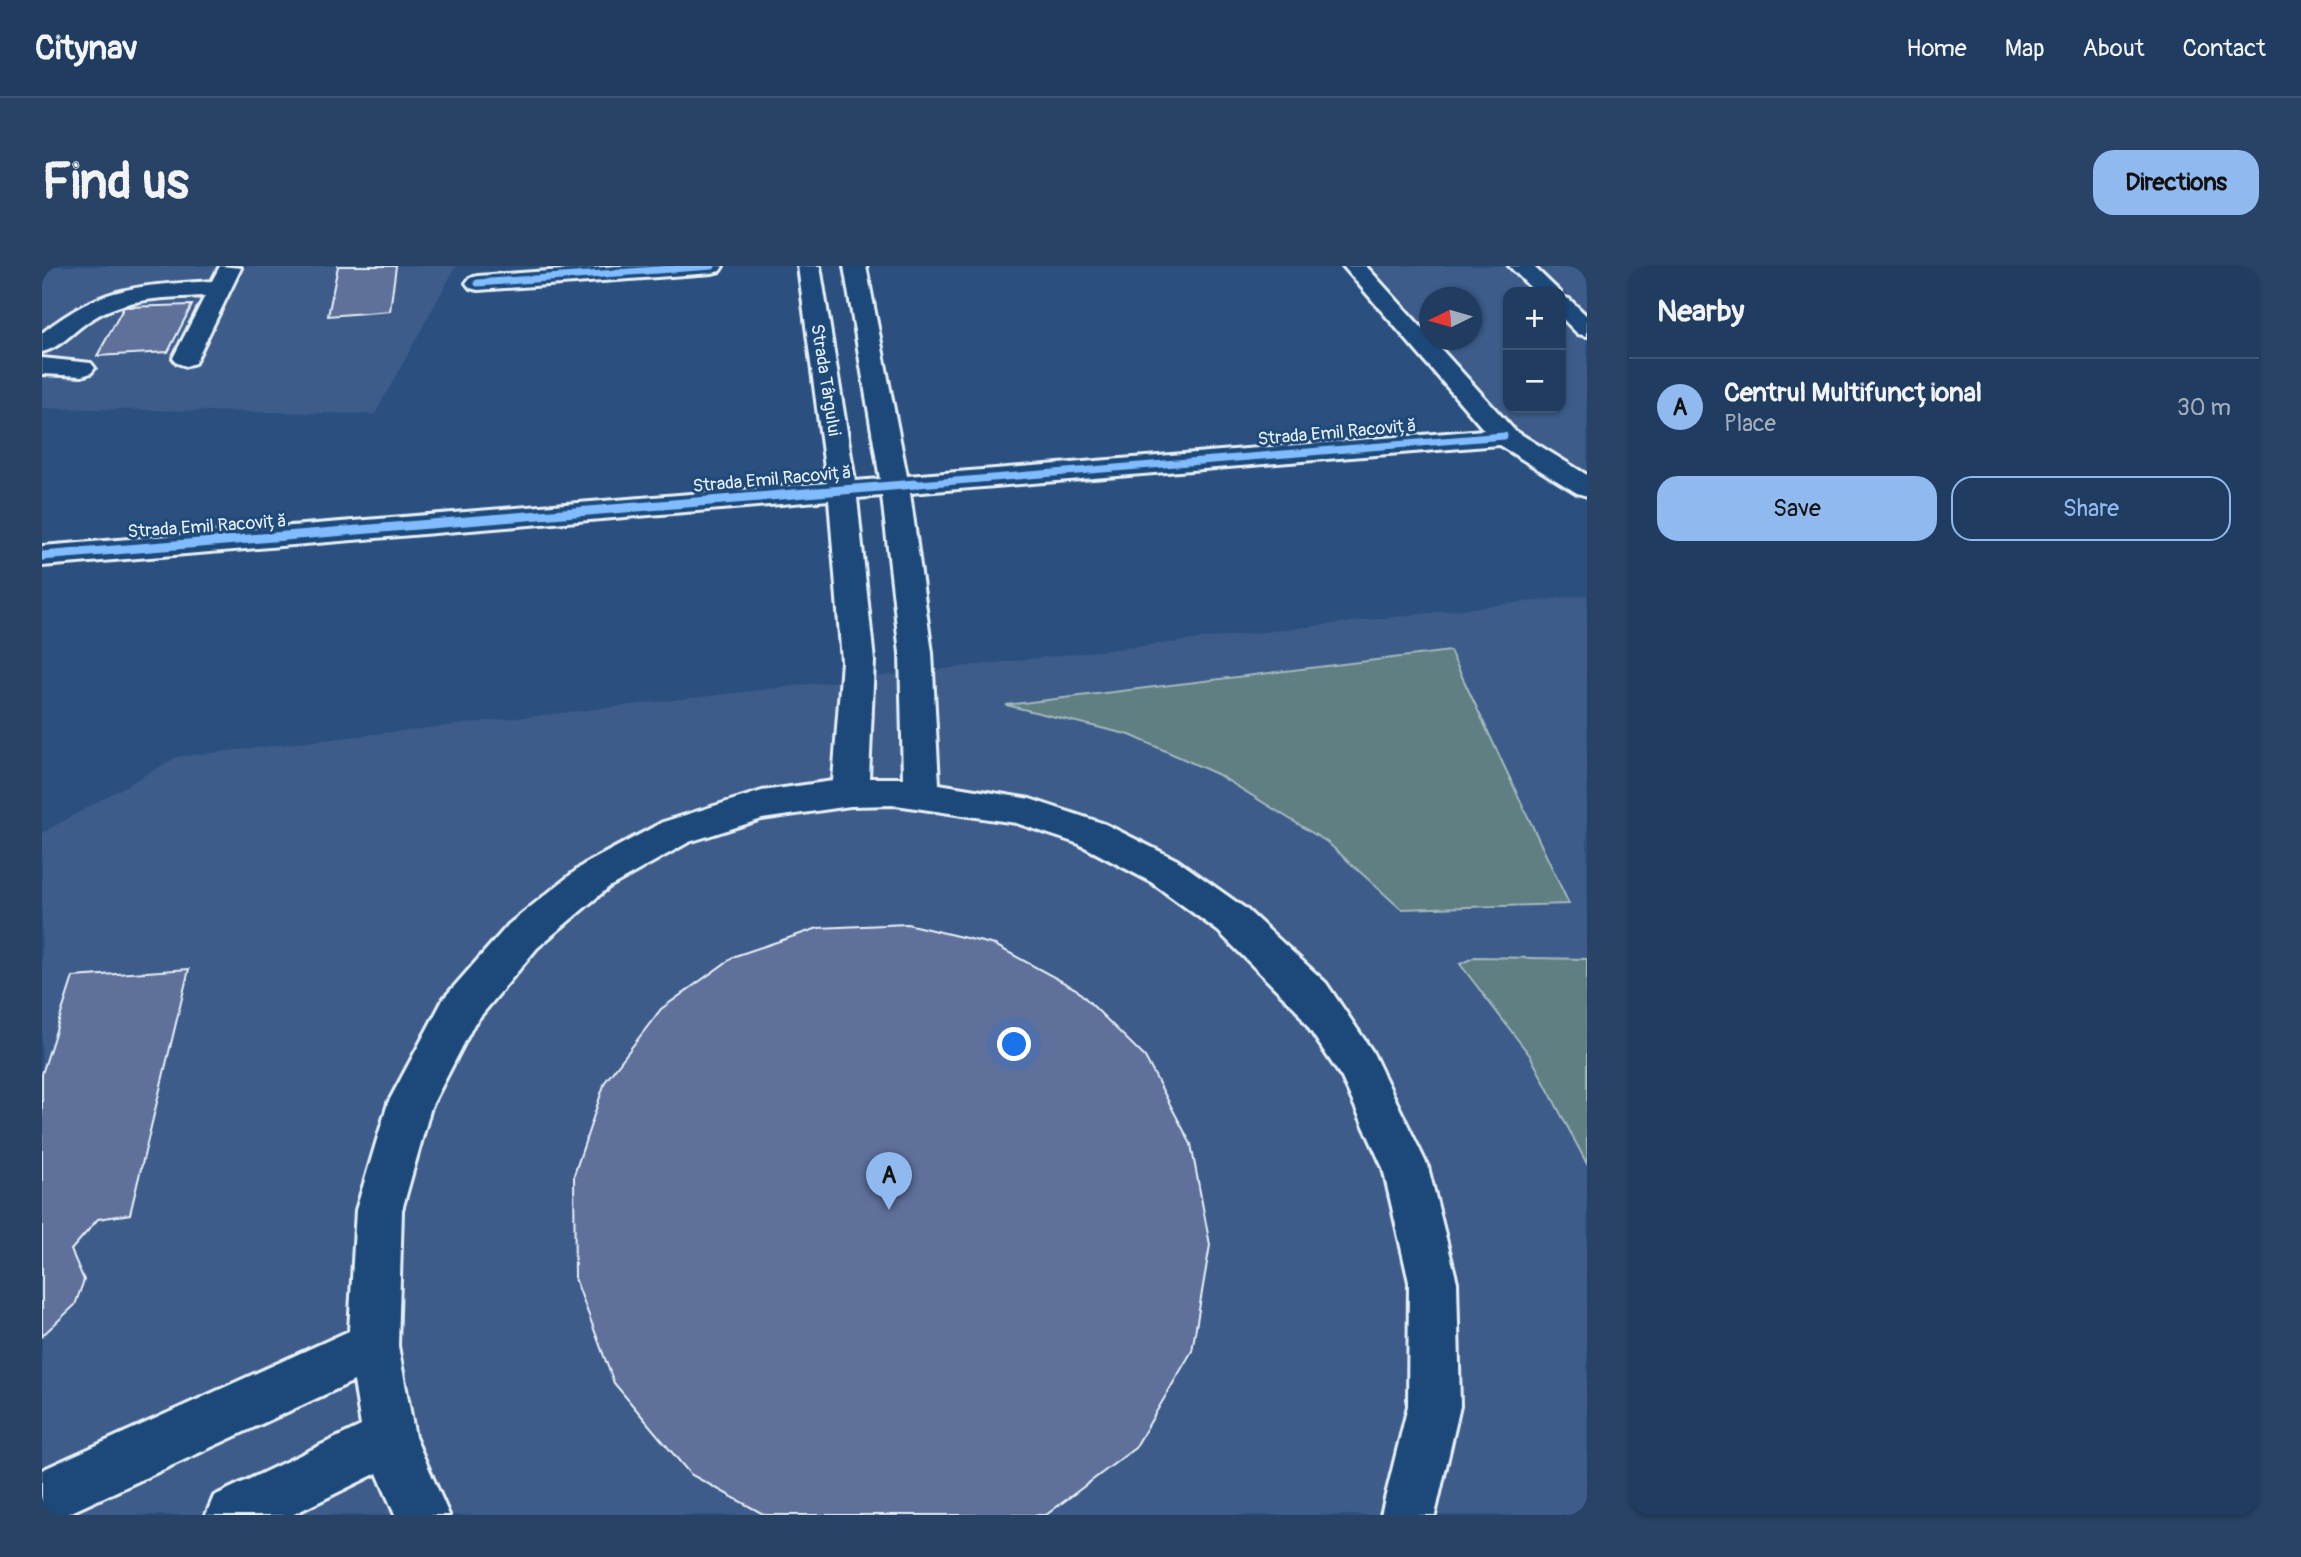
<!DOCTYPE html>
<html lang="en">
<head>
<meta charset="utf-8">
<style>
  :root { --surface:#203c60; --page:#284366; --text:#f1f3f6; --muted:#a2adbd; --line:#3d5675; --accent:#90b9f0 }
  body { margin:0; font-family:Pangolin,sans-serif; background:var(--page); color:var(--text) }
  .controls { position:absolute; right:21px; top:21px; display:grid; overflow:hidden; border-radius:14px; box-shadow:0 2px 5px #0004 }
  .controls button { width:63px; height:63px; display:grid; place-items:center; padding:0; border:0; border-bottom:2px solid var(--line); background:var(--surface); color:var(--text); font:35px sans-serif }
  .compass { position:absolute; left:1377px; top:21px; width:63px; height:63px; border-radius:50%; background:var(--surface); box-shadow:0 2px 5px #0004; rotate:265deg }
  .you { position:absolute; left:973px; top:779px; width:24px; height:24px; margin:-18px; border:5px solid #fff; border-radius:50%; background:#1a73e8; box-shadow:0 0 0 10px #1a73e833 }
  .badge { display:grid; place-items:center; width:46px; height:46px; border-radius:50%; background:var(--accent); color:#111; font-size:23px; font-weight:700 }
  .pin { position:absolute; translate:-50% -58px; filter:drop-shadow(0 2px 4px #0008) }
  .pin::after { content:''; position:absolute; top:37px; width:24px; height:21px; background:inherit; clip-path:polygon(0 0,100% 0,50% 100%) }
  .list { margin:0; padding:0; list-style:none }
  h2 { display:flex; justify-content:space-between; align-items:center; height:91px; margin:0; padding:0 28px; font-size:30px }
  h2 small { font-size:23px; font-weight:400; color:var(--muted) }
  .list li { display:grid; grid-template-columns:46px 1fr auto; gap:21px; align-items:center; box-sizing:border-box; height:98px; padding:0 28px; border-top:2px solid var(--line) }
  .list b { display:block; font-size:26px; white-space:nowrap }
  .list p { margin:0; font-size:23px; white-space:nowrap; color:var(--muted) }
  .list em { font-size:23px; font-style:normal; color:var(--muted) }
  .actions { display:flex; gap:14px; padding:21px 28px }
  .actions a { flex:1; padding:16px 0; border:2px solid var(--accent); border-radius:21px; text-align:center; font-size:24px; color:var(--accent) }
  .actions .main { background:var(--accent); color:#111 }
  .map { position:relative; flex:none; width:1545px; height:1249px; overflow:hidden; border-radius:21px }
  header { display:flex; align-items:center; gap:42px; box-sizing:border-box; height:98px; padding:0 35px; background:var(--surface); border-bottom:2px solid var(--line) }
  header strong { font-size:33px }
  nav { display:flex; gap:38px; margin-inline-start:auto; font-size:24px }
  .intro { display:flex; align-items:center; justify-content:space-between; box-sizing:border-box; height:168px; padding:0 42px }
  h1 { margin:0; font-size:49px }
  .button { padding:18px 32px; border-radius:21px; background:var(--accent); color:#111; font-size:24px; font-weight:700 }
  main { display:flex; gap:42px; padding:0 42px }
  aside { flex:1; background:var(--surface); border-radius:21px; box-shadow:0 2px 5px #0004 }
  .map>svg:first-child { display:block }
  .built { fill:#3e5c8a; fill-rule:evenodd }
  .green { fill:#5f7f83; stroke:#a4b8be; stroke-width:2 }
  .building { fill:#5f6f9b; stroke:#e8f1f8; stroke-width:2 }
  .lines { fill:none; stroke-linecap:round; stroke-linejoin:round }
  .minor-casing { stroke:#e8f1f8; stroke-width:6 }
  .minor { fill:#1f4a7a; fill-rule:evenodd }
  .cycleway-far1-casing { stroke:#1f4a7a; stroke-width:10 }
  .cycleway-casing { stroke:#1f4a7a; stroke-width:12 }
  .cycleway-far1 { stroke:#80bcff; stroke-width:7 }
  .cycleway { stroke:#80bcff; stroke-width:9 }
  .labels { text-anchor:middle; stroke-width:6; stroke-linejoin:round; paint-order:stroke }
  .far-street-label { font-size:18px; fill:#e8f1f8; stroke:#1f4a7a }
</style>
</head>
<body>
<header>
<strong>Citynav</strong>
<nav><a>Home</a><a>Map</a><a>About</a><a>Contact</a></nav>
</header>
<div class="intro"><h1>Find us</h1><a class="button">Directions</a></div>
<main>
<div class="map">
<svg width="1545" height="1249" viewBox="0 0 1545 1249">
  <rect width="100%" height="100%" fill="#2b5080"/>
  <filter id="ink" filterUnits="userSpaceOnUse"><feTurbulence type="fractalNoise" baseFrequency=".0143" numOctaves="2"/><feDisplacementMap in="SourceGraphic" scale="14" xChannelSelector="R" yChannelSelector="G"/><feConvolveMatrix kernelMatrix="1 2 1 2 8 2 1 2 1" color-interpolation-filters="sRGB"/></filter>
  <g filter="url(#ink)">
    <path class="built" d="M0 0H414L333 148 0 142Z
      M1312 0H1545V221L1462 170ZM1466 26H1519V142H1466ZM1388 32H1430V74H1388Z
      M1545 329V1249H0V567L135 491Z"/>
    <path class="green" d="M1408 385 1527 638 1359 643 1285 576 1175 508 1088 469 964 439Z
      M1433 691 1545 693V898L1489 791 1418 698Z"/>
    <path class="building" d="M296 0H354L348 45 286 50Z
      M150 39 126 86 55 90 82 41Z
      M865 658 953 679 1034 723 1103 791 1149 878 1168 979 1150 1085 1093 1182 1004 1249H723L648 1208 572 1117 533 1012 532 909 563 816 619 743 693 690 776 662Z
      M147 703 88 948 56 953 29 984 42 1014 33 1039 0 1070V808L31 711Z"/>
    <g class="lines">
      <g class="minor-casing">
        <path id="minor" d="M178 0 199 2 153 97 144 100 135 97 131 92 163 30C124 32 84 31 50 53 33 63 19 82 0 86V67C61 19 95 20 170 15Z
          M575 0H681L678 5 670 7 436 24 428 22 424 17 428 12 436 10Z
          M756 0H778L813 215 838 213 802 0H824L865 210 1442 164 1301 0H1324L1472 164 1545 209V230L1535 227 1457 179 868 227 890 387 897 518 988 533 1063 558 1135 594 1204 643 1284 717 1330 785 1386 901 1415 1016 1418 1140 1393 1249H1339L1366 1140 1367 1016 1341 902 1300 812 1254 743 1176 665 1109 616 1037 578 974 557 854 539 808 540 720 553 647 576 567 621 495 682 432 758 389 841 360 944 356 1080 373 1171 407 1249H353L335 1207 250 1249H164L172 1230 319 1160 312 1115 23 1249H0V1204L307 1065 314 944 346 837 402 732 467 658 541 599 621 556 720 525 791 515 800 395 787 234 0 300V280L785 217ZM840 230 858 387 861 512H827L832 395 815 232Z
          M1467 0H1491L1518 26H1493Z
          M1519 31 1527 33 1545 50V70L1536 68 1519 51Z
          M0 92 49 97 53 102 49 107 40 110 0 108Z"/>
      </g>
      <use href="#minor" class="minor"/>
      <g class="cycleway-far1-casing">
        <path id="cycleway-far1" d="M436 17 670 0
          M853 220 1462 170"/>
      </g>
      <g class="cycleway-casing">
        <path id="cycleway" d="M0 290 874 218"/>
      </g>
      <use href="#cycleway-far1" class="cycleway-far1"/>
      <use href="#cycleway" class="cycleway"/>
    </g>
  </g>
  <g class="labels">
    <g class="far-street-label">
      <text transform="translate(784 114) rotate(81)" y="6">Strada Târgului</text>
      <text transform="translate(1295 166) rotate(-5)" y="6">Strada Emil Racoviță</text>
      <text transform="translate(730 213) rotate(-5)" y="6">Strada Emil Racoviță</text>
      <text transform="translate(165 260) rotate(-4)" y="6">Strada Emil Racoviță</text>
    </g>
  </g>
</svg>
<div class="controls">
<button>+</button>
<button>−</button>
</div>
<svg class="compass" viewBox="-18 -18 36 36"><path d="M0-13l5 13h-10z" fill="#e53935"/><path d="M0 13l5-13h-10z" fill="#a2adbd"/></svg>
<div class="you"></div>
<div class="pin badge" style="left:847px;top:944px">A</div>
</div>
<aside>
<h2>Nearby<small></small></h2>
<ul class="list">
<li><span class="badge">A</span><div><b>Centrul Multifuncțional</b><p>Place</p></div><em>30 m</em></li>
</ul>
<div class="actions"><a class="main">Save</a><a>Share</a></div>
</aside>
</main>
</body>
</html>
